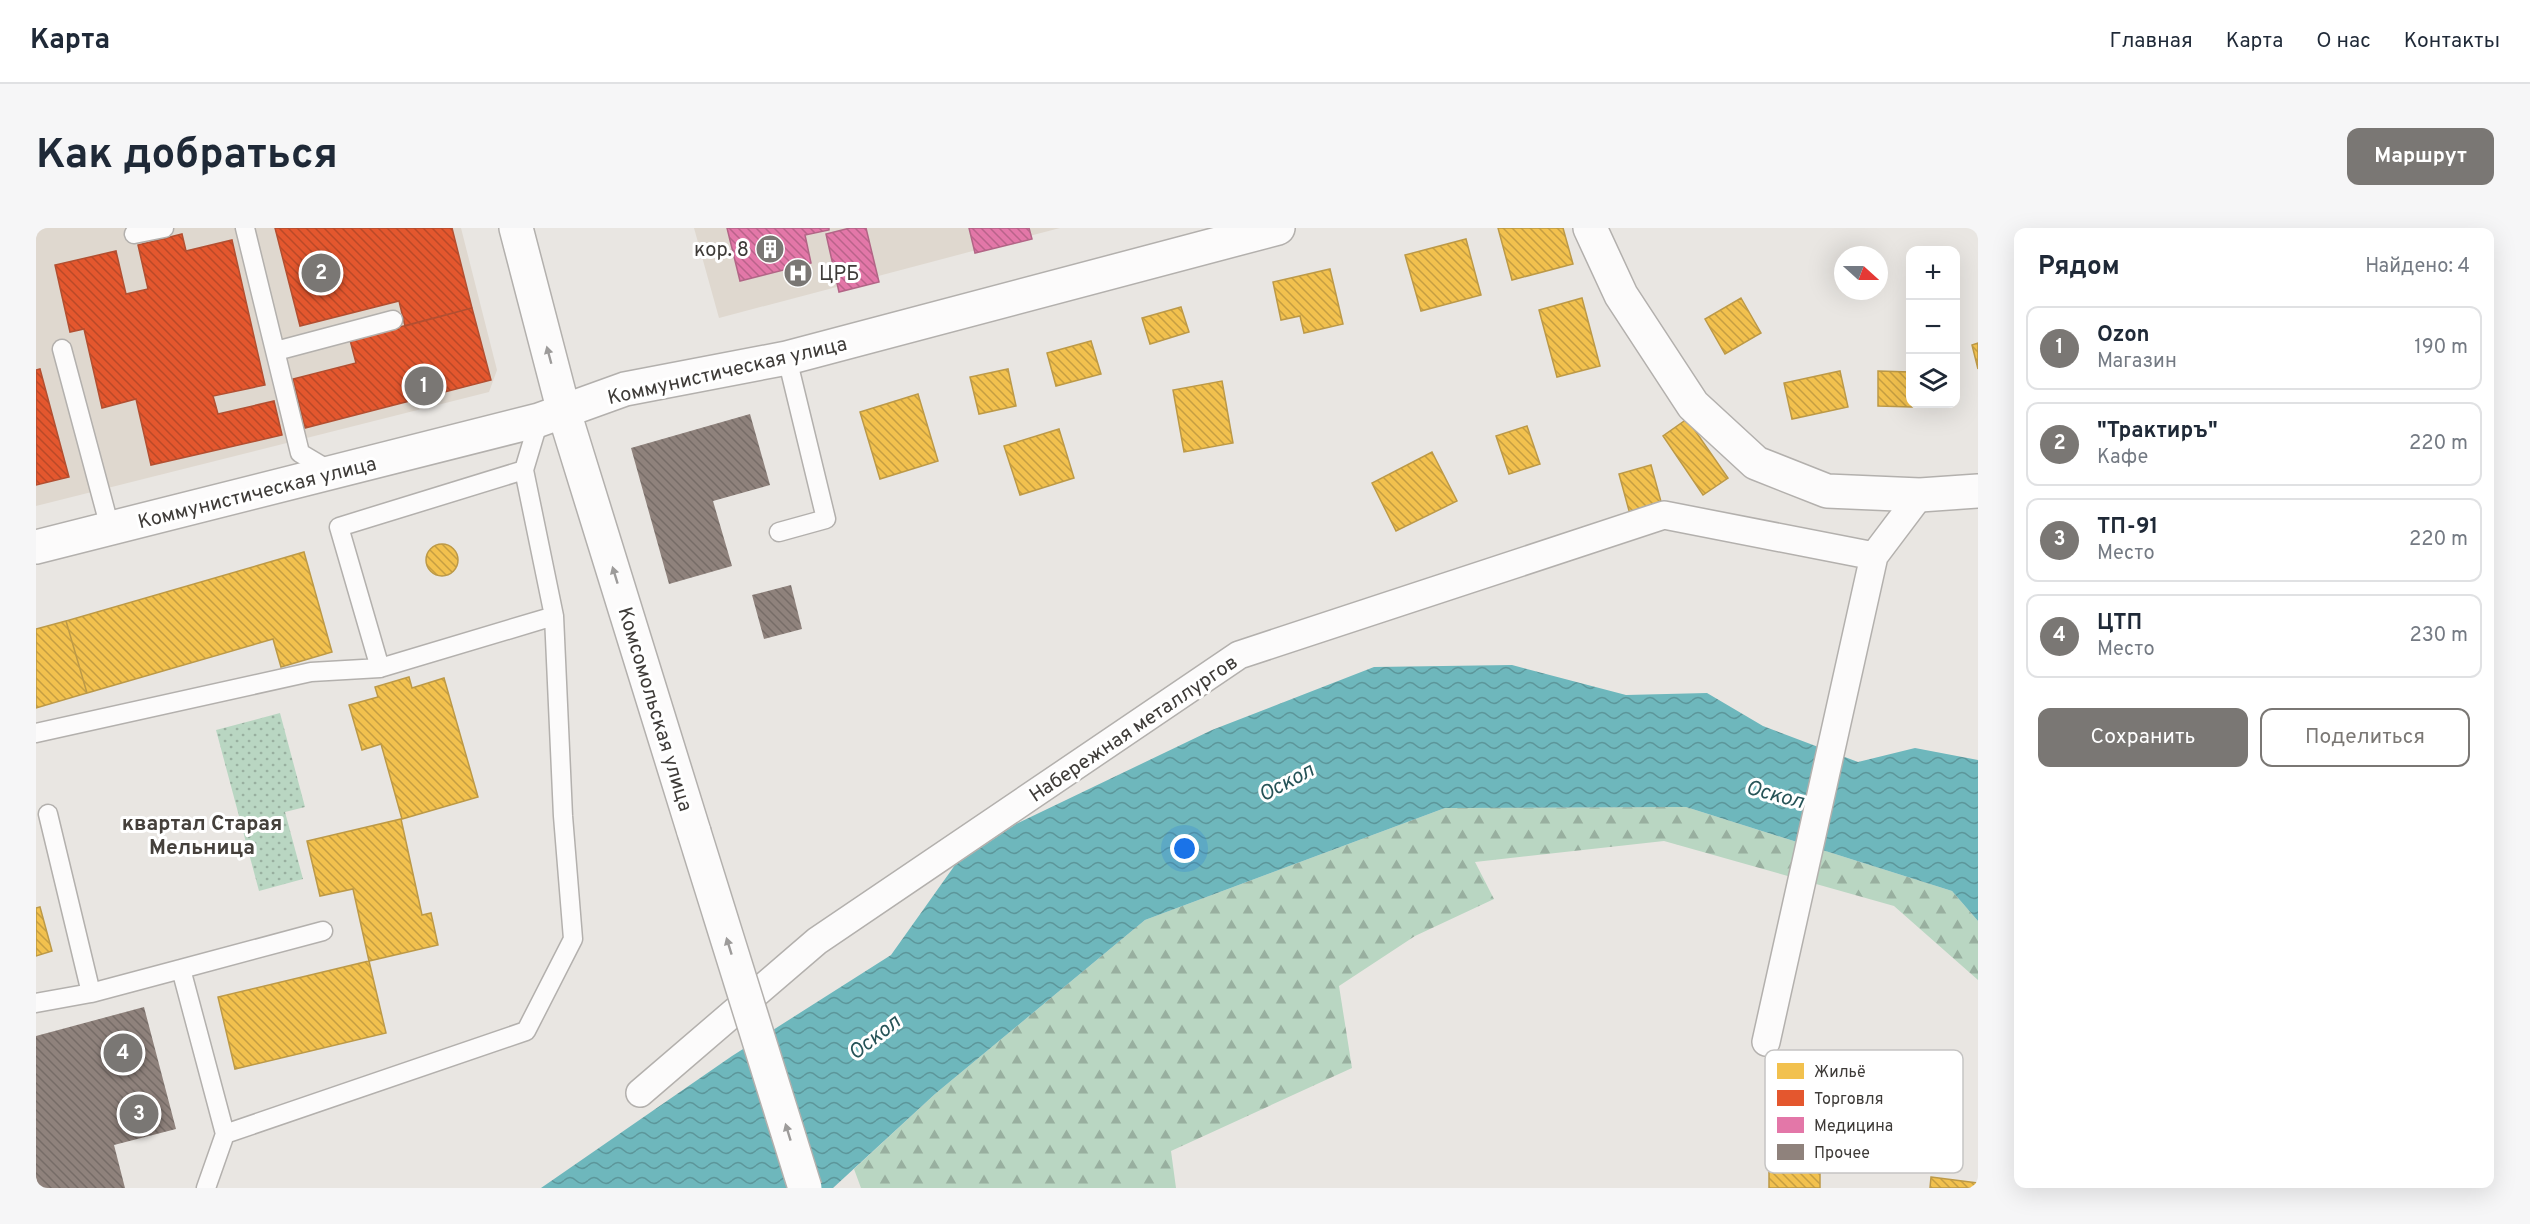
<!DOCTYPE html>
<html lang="ru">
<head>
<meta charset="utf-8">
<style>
  :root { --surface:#fff; --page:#f6f6f7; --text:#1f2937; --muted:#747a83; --line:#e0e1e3; --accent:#7a7774 }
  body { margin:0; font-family:Overpass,sans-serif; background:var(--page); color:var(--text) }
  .controls { position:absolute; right:18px; top:18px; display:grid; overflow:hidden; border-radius:12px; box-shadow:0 6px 24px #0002 }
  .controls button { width:54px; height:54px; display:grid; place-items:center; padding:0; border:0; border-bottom:2px solid var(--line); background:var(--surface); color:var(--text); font:30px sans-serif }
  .compass { position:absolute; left:1798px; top:18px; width:54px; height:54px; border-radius:50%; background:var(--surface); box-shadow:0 6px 24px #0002; rotate:111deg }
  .you { position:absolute; left:1149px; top:621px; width:21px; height:21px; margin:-15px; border:4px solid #fff; border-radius:50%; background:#1a73e8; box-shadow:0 0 0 9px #1a73e833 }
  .badge { display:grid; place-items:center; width:39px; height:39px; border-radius:50%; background:var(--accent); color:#fff; font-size:20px; font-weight:700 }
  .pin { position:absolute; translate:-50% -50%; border:3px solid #fff; box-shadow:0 2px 6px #0006 }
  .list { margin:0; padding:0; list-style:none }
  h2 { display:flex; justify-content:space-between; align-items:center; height:78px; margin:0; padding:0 24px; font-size:26px }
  h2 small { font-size:20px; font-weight:400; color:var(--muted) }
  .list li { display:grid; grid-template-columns:39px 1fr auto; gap:18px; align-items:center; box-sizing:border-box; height:84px; margin:0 12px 12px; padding:0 12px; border:2px solid var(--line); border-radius:12px }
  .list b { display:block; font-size:22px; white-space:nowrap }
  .list p { margin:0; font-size:20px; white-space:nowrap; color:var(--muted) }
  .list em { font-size:20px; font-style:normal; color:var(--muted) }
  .actions { display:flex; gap:12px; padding:18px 24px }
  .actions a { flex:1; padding:14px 0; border:2px solid var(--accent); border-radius:12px; text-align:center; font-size:21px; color:var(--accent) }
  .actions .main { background:var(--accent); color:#fff }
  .icon { flex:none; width:33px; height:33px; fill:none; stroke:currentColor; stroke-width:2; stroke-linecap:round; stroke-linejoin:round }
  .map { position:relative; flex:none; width:1942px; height:960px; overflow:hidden; border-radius:12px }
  header { display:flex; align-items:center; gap:36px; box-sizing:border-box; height:84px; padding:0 30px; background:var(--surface); border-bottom:2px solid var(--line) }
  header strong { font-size:28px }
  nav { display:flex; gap:33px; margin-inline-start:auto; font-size:21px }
  .intro { display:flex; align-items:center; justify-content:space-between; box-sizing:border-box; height:144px; padding:0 36px }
  h1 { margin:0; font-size:42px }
  .button { padding:15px 27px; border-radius:12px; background:var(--accent); color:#fff; font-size:21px; font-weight:700 }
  main { display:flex; gap:36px; padding:0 36px }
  aside { flex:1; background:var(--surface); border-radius:12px; box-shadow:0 6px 24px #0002 }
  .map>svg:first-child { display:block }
  .built { fill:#dfd8cf }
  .forest { fill:url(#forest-firs) }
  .park { fill:url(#park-dots) }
  .water { fill:url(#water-waves) }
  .homes { fill:url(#homes-back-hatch); stroke:#bc9947; stroke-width:1.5 }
  .shops { fill:url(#shops-back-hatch); stroke:#b24f31; stroke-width:1.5 }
  .health { fill:url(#health-back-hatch); stroke:#b26586; stroke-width:1.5 }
  .building { fill:url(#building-back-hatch) }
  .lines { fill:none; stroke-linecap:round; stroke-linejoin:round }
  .service-casing { stroke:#b3b0ad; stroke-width:21 }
  .pedestrian-casing { stroke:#b3b0ad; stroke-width:30 }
  .minor-casing { stroke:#b3b0ad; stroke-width:36 }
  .primary-casing { stroke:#b3b0ad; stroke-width:36 }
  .service { stroke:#fcfbfb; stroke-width:18 }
  .pedestrian { stroke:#fcfbfb; stroke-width:27 }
  .minor { stroke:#fcfbfb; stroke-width:33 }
  .primary { stroke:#fcfbfb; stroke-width:33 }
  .primary-bridge-casing { stroke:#b3b0ad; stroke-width:36; stroke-linecap:butt }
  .primary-bridge { stroke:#fcfbfb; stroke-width:33 }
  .oneway { fill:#9d9b9a }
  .labels { text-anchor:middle; stroke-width:6; stroke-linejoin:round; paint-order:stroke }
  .poi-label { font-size:20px; fill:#3e3b38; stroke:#fff; text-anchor:end }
  .street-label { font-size:20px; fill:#3e3b38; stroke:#fff }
  .water-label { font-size:21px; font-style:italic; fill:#265357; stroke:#fff }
  .neighbourhood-label { font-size:21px; font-weight:bold; fill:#45403b; stroke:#fff }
  .key { fill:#fff; stroke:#c5c4c3; stroke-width:1.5 }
  .key-label { font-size:16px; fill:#3e3b38 }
</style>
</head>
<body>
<header>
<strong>Карта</strong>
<nav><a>Главная</a><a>Карта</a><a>О нас</a><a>Контакты</a></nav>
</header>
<div class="intro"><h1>Как добраться</h1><a class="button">Маршрут</a></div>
<main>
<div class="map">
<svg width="1942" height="960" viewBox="0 0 1942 960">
  <defs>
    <pattern id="forest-firs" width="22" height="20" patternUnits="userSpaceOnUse" patternTransform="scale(1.5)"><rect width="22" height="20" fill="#b9d6c2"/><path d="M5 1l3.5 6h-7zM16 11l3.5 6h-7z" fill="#98af9f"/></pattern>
    <pattern id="park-dots" width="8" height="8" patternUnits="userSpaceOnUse" patternTransform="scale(1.5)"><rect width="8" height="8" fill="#b9d6c2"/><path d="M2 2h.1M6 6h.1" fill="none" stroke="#98af9f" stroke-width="1.8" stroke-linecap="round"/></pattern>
    <pattern id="water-waves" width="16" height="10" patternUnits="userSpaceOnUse" patternTransform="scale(1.5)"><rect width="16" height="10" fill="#6eb7bc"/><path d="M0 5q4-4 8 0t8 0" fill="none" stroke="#5c969a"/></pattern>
    <pattern id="homes-back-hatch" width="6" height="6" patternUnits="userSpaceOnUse" patternTransform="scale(1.5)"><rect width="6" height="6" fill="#f2c14e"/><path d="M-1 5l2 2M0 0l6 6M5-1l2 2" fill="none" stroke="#c59e42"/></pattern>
    <pattern id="shops-back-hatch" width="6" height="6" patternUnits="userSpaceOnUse" patternTransform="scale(1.5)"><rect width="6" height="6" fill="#e4572e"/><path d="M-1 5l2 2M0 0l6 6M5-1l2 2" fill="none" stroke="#ba4928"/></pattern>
    <pattern id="health-back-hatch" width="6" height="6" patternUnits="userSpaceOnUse" patternTransform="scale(1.5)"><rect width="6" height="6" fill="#e377a8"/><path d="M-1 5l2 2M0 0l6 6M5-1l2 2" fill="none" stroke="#b9638a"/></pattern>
    <pattern id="building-back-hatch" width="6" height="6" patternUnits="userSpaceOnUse" patternTransform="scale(1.5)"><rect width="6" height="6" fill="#8f827c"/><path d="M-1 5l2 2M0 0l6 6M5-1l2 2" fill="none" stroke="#766c67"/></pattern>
  </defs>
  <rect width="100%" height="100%" fill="#e9e6e2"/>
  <path class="built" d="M0 0H425L461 142 453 164 0 278Z
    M658 0H1024L683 90Z"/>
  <path class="forest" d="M1650 579 1916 663 1942 693V752L1858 678 1628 613 1439 634 1458 671 1379 708 1303 758 1316 840 1135 923 1140 960H825L818 941 899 866 1109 692 1409 580Z"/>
  <path class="park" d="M244 485 269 579 249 584 267 651 223 663 180 502Z"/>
  <path class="water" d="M1476 437 1590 467 1671 465 1727 498 1822 534 1879 520 1942 532V693L1916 663 1650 579 1409 580 1109 692 899 866 797 960H505L696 828 855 727 919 637 980 596 1176 502 1338 439Z"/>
  <path class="homes" d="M1462 0H1527L1537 36 1476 52Z
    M1430 11 1445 67 1385 83 1369 27Z
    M1294 41 1307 96 1268 105 1264 88 1245 92 1237 54Z
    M1546 70 1564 138 1521 149 1503 82Z
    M1705 70 1725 105 1689 126 1669 91Z
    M1145 79 1153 104 1114 116 1106 90Z
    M1055 113 1065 146 1020 158 1011 125Z
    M1942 115V141L1936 117Z
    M972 141 980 178 943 186 934 149Z
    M1804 143 1812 179 1756 191 1748 155Z
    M1842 143 1874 144 1876 179 1842 178Z
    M1186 153 1197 215 1148 224 1137 162Z
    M882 166 902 233 844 251 824 184Z
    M1651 191 1692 250 1667 267 1627 208Z
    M1491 198 1504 236 1473 246 1460 208Z
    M1023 201 1038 250 984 267 968 218Z
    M1396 224 1421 273 1360 303 1336 255Z
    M1615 237 1627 281 1595 290 1583 246Z
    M390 332a16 16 0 1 1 32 0a16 16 0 1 1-32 0Z
    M268 324 296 424 245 439 237 411 51 465 30 393Z
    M30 393 51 465 0 480V401Z
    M373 449 376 460 408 450 442 569 366 591 345 516 326 522 313 477 342 469 339 459Z
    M365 591 386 687 395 685 402 717 333 733 317 661 284 668 271 613Z
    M4 679 16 723 0 728V680Z
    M333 733 350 805 199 841 182 769Z
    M1733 941 1784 942V960H1733Z
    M1895 949 1942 955V960H1894Z"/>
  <path class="shops" d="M239 0H416L436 80 369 98 363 73 264 98Z
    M146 6 150 23 196 12 229 157 177 168 182 186 238 173 246 207 115 237 100 171 66 180 48 101 34 104 19 37 80 23 90 66 112 61 102 17Z
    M436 80 455 152 269 200 257 151 320 135 314 112Z
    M4 141 33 249 0 257V142Z"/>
  <path class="health" d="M691 0H793V2L769 7 775 35 704 53Z
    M814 0H830L843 54 803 64 790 6Z
    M933 0H993L996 11 939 25Z"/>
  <path class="building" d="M714 186 734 257 677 273 696 338 633 356 595 220Z
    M755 357 766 401 728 411 716 367Z
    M108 779 140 901 78 917 89 960H3L0 950V808Z"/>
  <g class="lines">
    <g class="service-casing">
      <path id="service" d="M209 0 264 225 296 244
        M98 6 128 0
        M26 121 74 300
        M240 123 357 92
        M488 242 303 299 344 440 518 388
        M743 304 790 291 751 130
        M0 505 275 444 344 440
        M12 586 55 765
        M145 741 287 703
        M0 775 55 765 145 741 189 906 170 960
        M189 906 490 803 537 711 527 588 518 388 488 242 503 192"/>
    </g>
    <g class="pedestrian-casing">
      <path id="pedestrian" d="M1730 814 1838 328
        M604 865 781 713 1203 427 1628 287 1838 328 1884 267"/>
    </g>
    <g class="minor-casing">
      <path id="minor" d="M1554 0 1585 67 1657 177 1720 235 1791 263 1884 267 1942 263
        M0 319 503 192 589 161 751 130 1242 0"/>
    </g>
    <g class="primary-casing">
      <path id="primary" d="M480 0 528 184 658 604"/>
    </g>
    <use href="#service" class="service"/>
    <use href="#pedestrian" class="pedestrian"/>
    <use href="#minor" class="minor"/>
    <use href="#primary" class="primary"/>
    <g class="primary-bridge-casing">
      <path id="primary-bridge" d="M658 604 769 960"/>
    </g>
    <use href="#primary-bridge" class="primary-bridge"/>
  </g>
  <defs><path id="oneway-solid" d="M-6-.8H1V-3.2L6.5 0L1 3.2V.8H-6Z" transform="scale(1.5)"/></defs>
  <g class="oneway">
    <use href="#oneway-solid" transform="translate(513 127) rotate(-105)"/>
    <use href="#oneway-solid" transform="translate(579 347) rotate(-107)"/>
    <use href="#oneway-solid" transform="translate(693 718) rotate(-107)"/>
    <use href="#oneway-solid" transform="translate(752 904) rotate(-107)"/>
  </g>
  <defs>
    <g id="building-disc" transform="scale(1.5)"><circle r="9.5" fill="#7a7774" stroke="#fff"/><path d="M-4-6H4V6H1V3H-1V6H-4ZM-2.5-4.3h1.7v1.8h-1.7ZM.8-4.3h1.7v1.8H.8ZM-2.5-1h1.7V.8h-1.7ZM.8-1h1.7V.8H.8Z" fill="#fff"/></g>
    <g id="hospital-disc" transform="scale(1.5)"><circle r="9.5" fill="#7a7774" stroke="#fff"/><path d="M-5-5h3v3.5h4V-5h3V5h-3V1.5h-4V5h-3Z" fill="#fff"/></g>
  </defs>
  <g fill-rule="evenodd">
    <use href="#building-disc" x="734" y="21"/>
    <use href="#hospital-disc" x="762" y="45"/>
  </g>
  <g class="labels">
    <g class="poi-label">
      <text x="713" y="28">кор. 8</text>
      <text x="783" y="52" text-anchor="start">ЦРБ</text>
    </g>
    <g class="street-label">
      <text transform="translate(691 142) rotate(-13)" y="7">Коммунистическая улица</text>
      <text transform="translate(221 264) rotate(-14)" y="7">Коммунистическая улица</text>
      <text transform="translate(620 481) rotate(73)" y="7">Комсомольская улица</text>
      <text transform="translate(1097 500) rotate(-34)" y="7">Набережная металлургов</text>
    </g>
    <g class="water-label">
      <text transform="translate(1250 554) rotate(-28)" y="7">Оскол</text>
      <text transform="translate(1739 566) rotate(15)" y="7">Оскол</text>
      <text transform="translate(838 809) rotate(-38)" y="7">Оскол</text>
    </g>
    <g class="neighbourhood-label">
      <text x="166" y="602">квартал Старая<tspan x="166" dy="24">Мельница</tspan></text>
    </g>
  </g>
  <rect x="1729" y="822" width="198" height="123" rx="9" class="key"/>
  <rect x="1741" y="835" width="27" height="16" fill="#f2c14e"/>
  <rect x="1741" y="862" width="27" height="16" fill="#e4572e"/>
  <rect x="1741" y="889" width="27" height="16" fill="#e377a8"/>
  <rect x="1741" y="916" width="27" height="16" fill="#8f827c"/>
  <g class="key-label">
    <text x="1778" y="849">Жильё</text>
    <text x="1778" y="876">Торговля</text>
    <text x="1778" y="903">Медицина</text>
    <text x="1778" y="930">Прочее</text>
  </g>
</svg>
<div class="controls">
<button>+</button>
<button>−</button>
<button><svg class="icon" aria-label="layers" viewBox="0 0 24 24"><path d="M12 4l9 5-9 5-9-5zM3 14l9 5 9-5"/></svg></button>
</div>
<svg class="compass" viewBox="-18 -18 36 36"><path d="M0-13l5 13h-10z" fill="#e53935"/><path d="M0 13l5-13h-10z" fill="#747a83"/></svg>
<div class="you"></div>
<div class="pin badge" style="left:388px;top:158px">1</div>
<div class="pin badge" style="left:285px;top:45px">2</div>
<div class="pin badge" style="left:103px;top:886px">3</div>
<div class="pin badge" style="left:87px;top:825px">4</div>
</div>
<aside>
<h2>Рядом<small>Найдено: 4</small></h2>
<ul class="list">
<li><span class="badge">1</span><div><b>Ozon</b><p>Магазин</p></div><em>190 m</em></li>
<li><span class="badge">2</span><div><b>&quot;Трактиръ&quot;</b><p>Кафе</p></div><em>220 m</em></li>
<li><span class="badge">3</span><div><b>ТП-91</b><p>Место</p></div><em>220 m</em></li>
<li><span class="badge">4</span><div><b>ЦТП</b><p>Место</p></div><em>230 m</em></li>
</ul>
<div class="actions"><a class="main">Сохранить</a><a>Поделиться</a></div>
</aside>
</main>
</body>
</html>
